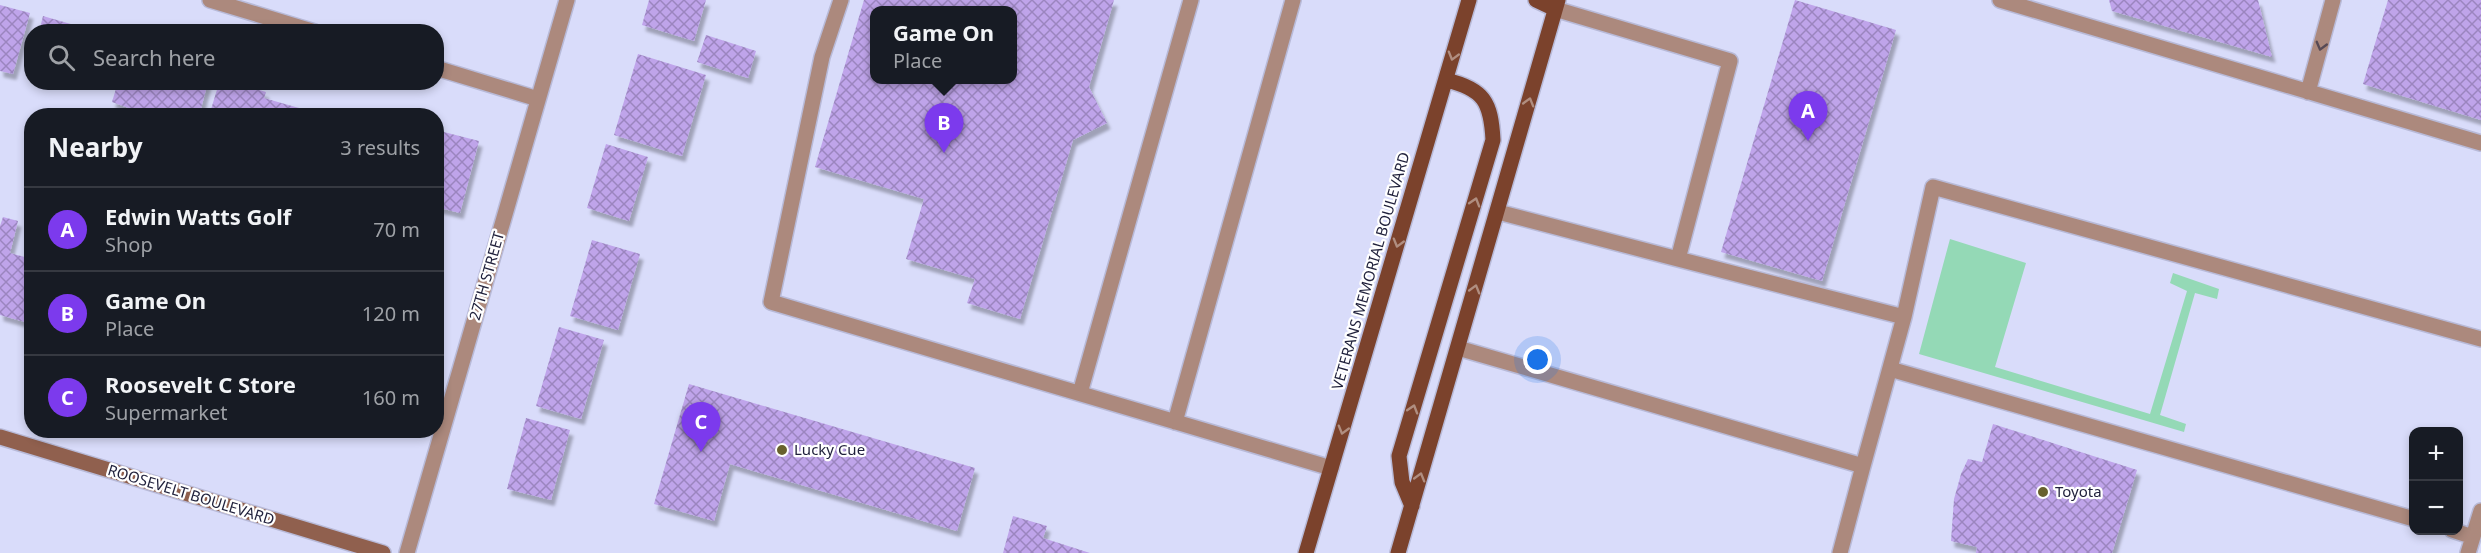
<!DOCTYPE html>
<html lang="en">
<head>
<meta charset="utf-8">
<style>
  :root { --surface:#171b24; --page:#242831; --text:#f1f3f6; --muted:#9ea1a6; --line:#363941; --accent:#7c3aed }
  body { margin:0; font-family:"Noto Sans",sans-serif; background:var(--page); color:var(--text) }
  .controls { position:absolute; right:18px; bottom:18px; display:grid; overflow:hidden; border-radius:12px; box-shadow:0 3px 9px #0003 }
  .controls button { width:54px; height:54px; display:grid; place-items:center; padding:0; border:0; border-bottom:2px solid var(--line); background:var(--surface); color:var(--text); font:30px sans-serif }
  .you { position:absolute; left:1538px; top:360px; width:21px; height:21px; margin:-15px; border:4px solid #fff; border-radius:50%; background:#1a73e8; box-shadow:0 0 0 9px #1a73e833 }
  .badge { display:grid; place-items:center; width:39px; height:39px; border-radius:50%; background:var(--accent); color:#fff; font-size:20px; font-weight:700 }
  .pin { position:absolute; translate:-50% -50px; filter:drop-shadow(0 2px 3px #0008) }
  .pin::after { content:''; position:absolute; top:32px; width:21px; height:18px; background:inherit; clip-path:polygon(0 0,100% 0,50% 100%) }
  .popup { position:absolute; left:870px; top:6px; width:147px; height:78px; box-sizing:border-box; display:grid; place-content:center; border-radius:12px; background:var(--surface); filter:drop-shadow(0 2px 4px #0005); font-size:20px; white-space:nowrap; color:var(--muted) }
  .popup b { font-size:22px; color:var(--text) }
  .popup::after { content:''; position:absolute; left:50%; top:100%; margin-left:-12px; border:12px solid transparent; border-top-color:var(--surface) }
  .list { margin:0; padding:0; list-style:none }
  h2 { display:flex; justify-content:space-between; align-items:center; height:78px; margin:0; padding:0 24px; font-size:26px }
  h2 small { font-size:20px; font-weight:400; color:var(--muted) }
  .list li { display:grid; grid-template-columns:39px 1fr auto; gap:18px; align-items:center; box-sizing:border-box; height:84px; padding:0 24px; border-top:2px solid var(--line) }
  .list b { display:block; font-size:22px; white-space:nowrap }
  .list p { margin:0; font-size:20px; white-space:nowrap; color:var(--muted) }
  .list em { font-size:20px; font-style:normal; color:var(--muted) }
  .icon { flex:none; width:33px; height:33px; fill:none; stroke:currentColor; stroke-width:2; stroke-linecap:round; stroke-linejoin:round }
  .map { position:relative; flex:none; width:2481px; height:553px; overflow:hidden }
  .search { position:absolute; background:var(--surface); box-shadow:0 3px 9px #0003; left:24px; top:24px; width:420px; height:66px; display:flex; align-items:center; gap:15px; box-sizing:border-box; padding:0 21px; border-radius:24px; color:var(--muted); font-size:22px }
  .panel { position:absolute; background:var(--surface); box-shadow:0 3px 9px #0003; left:24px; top:108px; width:420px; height:330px; border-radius:24px }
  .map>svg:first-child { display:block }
  .grass { fill:#94d9b6 }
  .building { fill:url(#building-cross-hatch); fill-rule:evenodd; filter:url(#shadow) }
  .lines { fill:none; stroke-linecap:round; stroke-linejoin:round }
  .lane-casing { stroke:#b8bad8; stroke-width:18 }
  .street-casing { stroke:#b8bad8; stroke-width:18 }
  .secondary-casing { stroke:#b8bad8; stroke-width:18 }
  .primary-casing { stroke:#b8bad8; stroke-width:18 }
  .lane { stroke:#ac897d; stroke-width:15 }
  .street { stroke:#ac897d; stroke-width:15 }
  .secondary { stroke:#90604e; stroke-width:15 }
  .primary { stroke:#7b422c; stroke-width:15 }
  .oneway { stroke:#574a55 }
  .oneway2 { stroke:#b08e80 }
  .poi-dot { fill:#68612e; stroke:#fff; stroke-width:2 }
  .labels { text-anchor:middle; stroke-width:4.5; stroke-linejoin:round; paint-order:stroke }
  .street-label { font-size:15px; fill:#1f203b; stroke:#fff }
  .poi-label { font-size:15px; fill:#1f203b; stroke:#fff; text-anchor:start }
</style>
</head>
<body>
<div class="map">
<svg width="2481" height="553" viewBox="0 0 2481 553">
  <defs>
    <pattern id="building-cross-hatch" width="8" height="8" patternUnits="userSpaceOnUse" patternTransform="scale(1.5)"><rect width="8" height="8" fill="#bfa4ea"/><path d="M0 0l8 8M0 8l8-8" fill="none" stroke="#9b85bf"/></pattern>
    <filter id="shadow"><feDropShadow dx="3.5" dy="6" stdDeviation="1.5" flood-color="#0004"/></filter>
  </defs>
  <rect width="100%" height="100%" fill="#d9dcfa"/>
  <path class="grass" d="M1950 239 2026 263 1995 367 2150 414 2187 291 2170 283 2173 273 2219 289 2217 299 2195 293 2160 415 2186 424 2184 432 1919 354Z"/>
  <path class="building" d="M649 0H706L694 41 642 25Z
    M864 0H1114L1089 87 1107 123 1073 140 1020 319 967 303 975 279 906 259 924 199 815 167ZM875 10H1013V80H875Z
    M1795 0 1896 30 1822 281 1721 252Z
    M2109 0H2258L2272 57 2112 11Z
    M2388 0H2481V120L2363 84Z
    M0 5 30 13 13 74 0 71Z
    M43 16 95 31V32H39Z
    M706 35 756 51 748 78 697 62Z
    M638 54 706 75 682 156 614 135Z
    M118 82H208L199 116H151L112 102Z
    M219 83 235 88 236 83 266 92 264 98 299 108 297 116H209Z
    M308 109 328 115 327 116H306Z
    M436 130 479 141 460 213 436 207Z
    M606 144 648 157 629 221 587 208Z
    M3 217 18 221 10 253 32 259V324L0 315V226Z
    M592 240 640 254 618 330 570 316Z
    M559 327 604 340 581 419 536 406Z
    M689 384 975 468 957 531 730 464 714 521 654 504Z
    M526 418 570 430 551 500 507 489Z
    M1993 424 2137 470 2112 553H1976L1977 547 1951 541 1954 499 1961 474 1968 459 1982 462Z
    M1013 516 1047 526 1043 538 1090 553H1003Z"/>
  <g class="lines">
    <g class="lane-casing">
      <path id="lane" d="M841 0 822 57 771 302 1331 468
        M2000 0 2481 143
        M2308 92 2333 0
        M1498 212 1678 259 1730 61 1555 9
        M1678 259 1904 317 1933 187 2481 339
        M1458 348 1863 466 1840 553
        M1890 369 2414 519
        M1080 393 1191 0
        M1175 422 1293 0
        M1863 466 1904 317
        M2452 530 2473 537
        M2468 553 2481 511"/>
    </g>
    <g class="street-casing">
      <path id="street" d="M210 0 315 32
        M436 68 538 99
        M407 553 567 0"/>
    </g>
    <g class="secondary-casing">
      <path id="secondary" d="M0 437 383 553"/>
    </g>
    <g class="primary-casing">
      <path id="primary" d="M1536 0 1555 9
        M1412 506 1402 482 1399 456 1493 140C1491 102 1484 89 1446 80
        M1306 553 1469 0
        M1398 553 1558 0"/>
    </g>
    <use href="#lane" class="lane"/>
    <use href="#street" class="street"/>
    <use href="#secondary" class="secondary"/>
    <use href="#primary" class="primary"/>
  </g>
  <defs><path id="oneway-chevron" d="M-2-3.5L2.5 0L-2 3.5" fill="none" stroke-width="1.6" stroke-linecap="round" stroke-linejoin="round" transform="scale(1.5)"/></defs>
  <use class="oneway" href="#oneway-chevron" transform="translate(2321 46) rotate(105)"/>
  <g class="oneway2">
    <use href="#oneway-chevron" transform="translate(1453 56) rotate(106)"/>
    <use href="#oneway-chevron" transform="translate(1529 102) rotate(-74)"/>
    <use href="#oneway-chevron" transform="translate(1475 202) rotate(-73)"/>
    <use href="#oneway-chevron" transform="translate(1398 243) rotate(106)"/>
    <use href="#oneway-chevron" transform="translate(1475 289) rotate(-74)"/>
    <use href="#oneway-chevron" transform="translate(1413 409) rotate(-73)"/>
    <use href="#oneway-chevron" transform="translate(1343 430) rotate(106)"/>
    <use href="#oneway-chevron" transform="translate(1420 477) rotate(-74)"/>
  </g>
  <g class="poi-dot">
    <circle cx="782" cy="450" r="6"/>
    <circle cx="2043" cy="492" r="6"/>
  </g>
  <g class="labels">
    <g class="street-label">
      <text transform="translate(1371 271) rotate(-74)" y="5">VETERANS MEMORIAL BOULEVARD</text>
      <text transform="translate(487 276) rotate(-74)" y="5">27TH STREET</text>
      <text transform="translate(191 495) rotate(17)" y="5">ROOSEVELT BOULEVARD</text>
    </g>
    <g class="poi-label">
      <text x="794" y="455">Lucky Cue</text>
      <text x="2055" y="497">Toyota</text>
    </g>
  </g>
</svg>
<div class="controls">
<button>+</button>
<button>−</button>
</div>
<div class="you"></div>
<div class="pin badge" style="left:1808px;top:141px">A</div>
<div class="pin badge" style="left:944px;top:153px">B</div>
<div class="popup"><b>Game On</b>Place</div>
<div class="pin badge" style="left:701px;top:452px">C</div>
<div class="search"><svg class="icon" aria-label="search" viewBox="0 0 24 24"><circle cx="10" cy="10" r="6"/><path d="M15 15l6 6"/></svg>Search here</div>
<section class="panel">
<h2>Nearby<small>3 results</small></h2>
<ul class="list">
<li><span class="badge">A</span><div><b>Edwin Watts Golf</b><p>Shop</p></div><em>70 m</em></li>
<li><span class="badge">B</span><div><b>Game On</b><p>Place</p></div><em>120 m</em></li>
<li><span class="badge">C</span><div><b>Roosevelt C Store</b><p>Supermarket</p></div><em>160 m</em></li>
</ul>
</section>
</div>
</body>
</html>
